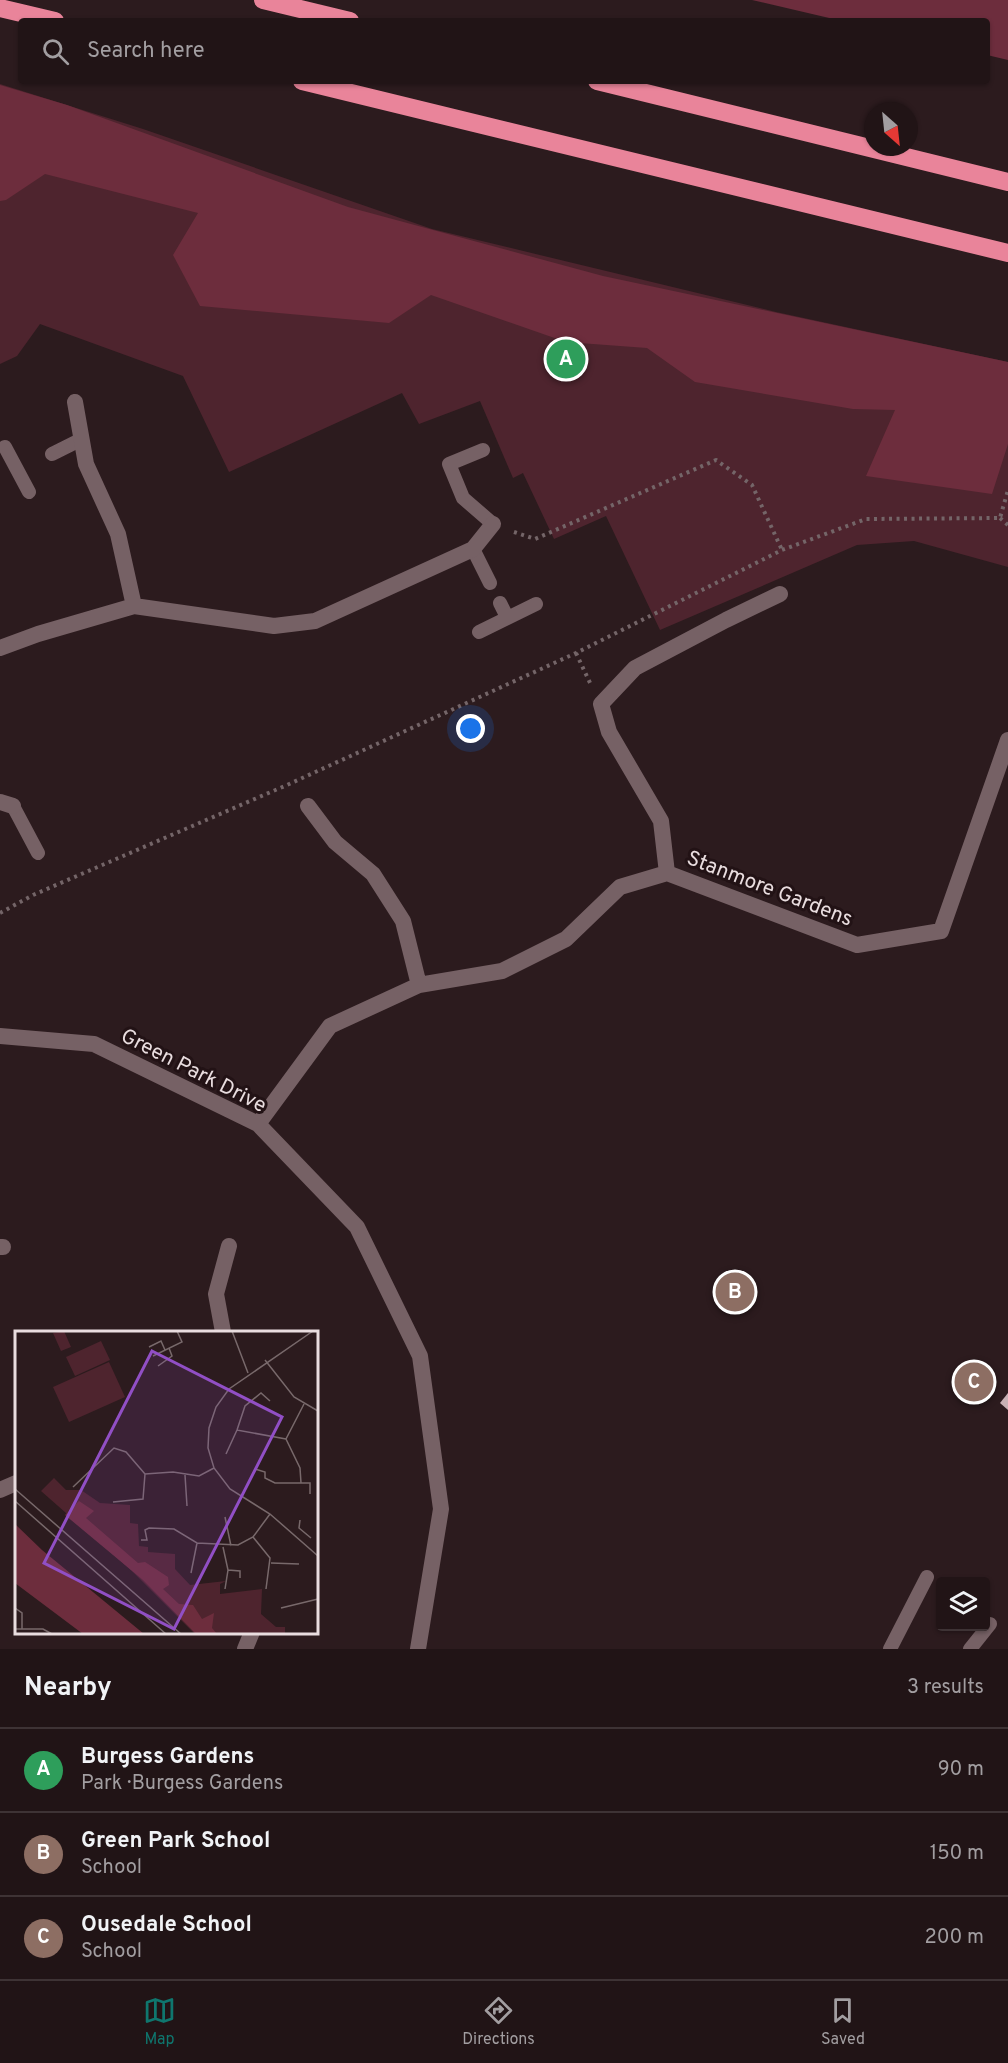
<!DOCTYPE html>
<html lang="en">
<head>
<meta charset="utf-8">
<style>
  :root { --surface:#211416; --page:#2d2123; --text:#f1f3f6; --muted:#a29ea1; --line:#3e3335; --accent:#0f766e }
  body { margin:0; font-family:Overpass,sans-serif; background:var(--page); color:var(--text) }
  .controls { position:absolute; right:18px; bottom:18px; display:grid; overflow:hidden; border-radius:6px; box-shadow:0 2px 4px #0004 }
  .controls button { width:54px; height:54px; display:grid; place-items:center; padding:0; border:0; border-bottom:2px solid var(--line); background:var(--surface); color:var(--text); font:30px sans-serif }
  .compass { position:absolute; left:864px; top:102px; width:54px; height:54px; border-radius:50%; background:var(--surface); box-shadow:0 2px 4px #0004; rotate:153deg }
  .you { position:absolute; left:471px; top:729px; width:21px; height:21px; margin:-15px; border:4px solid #fff; border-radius:50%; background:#1a73e8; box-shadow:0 0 0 9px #1a73e833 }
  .badge { display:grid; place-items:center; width:39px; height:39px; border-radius:50%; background:var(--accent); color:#fff; font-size:20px; font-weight:700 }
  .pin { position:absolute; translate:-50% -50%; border:3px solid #fff; box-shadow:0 2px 6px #0006 }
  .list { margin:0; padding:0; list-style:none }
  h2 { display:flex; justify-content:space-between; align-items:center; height:78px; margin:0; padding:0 24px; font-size:26px }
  h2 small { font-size:20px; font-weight:400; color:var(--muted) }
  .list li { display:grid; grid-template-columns:39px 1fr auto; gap:18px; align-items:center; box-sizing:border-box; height:84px; padding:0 24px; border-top:2px solid var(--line) }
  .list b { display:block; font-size:22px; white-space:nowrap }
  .list p { margin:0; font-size:20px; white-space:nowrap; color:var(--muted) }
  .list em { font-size:20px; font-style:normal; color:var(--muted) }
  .icon { flex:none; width:33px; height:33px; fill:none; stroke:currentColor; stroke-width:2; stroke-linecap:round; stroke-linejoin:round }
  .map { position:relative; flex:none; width:1008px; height:1649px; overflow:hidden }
  .search { position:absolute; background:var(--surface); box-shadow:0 2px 4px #0004; left:18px; right:18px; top:18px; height:66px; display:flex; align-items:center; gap:15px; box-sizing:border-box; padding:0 21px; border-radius:6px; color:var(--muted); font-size:22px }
  .sheet { height:330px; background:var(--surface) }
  nav { display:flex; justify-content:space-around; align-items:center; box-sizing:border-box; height:84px; border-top:2px solid var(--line); background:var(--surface); font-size:16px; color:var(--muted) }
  nav a { display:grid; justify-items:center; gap:3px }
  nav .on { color:var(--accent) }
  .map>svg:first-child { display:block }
  .green { fill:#4e242e }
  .forest { fill:#6d2d3d }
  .building { fill:#c8b1b5 }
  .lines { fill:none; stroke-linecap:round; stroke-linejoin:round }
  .path { stroke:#746568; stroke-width:4; stroke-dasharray:3 4.5; stroke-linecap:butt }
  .service { stroke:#766165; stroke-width:14 }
  .minor { stroke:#766165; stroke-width:16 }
  .motorway { stroke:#e9849a; stroke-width:18 }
  .labels { text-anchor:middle; stroke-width:6; stroke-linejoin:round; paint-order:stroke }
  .street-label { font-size:21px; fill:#e9dddf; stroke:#221215 }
  .inset-road { fill:none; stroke:#78696b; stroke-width:1.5 }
  .view { fill:#914fc5; fill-opacity:0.15; stroke:#914fc5; stroke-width:3 }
  .inset-edge { fill:none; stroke:#e9dddf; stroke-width:3 }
</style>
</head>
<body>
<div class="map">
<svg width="1008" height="1649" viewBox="0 0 1008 1649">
  <rect width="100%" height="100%" fill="#2c1b1e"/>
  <path class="green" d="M0 84 143 129 432 229 776 312 1008 362V567L914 541 857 545 660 630 606 516 554 539 523 473 513 478 480 401 419 424 402 393 229 472 183 376 40 324 17 356 0 364Z"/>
  <path class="forest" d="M752 0H1008V60L987 55V21H842Z
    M0 85 67 105 348 207 603 276 1008 362V444L992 494 866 476 895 410 853 409 695 382 647 348 566 342 431 295 389 323 200 306 173 255 198 213 45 174 6 200 0 201Z"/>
  <path class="building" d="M1008 1393V1410L1000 1403Z"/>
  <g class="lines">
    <path class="path" d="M1000 518 1008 525
      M514 532 535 539 716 460 752 485 782 550
      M576 653 591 685
      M0 913 33 895 287 785 576 653 782 550 866 519 1000 518 1008 490"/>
    <path class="service" d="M5 447 29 492
      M483 450 449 464 463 498 493 524
      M52 454 82 439
      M473 549 490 583
      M500 603 507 617
      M479 632 536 604
      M13 806 38 853
      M890 1649 927 1577
      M970 1649 990 1624"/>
    <path class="minor" d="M75 402 86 464 118 534 134 606
      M0 648 38 634 134 606 274 626 315 621 473 549 493 524
      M0 802 13 806
      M308 806 335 842 373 874 403 921 419 985
      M667 873 661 821 609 732 601 704 635 668 726 620 780 594
      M0 1036 94 1044 258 1124 357 1227 420 1356 441 1509 418 1649
      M258 1124 330 1026 419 985 502 971 566 939 620 887 667 873 857 945 941 931 1008 740
      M0 1247H3
      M223 1332 216 1294 229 1246
      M0 1490 16 1483
      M245 1649 252 1632"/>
    <path class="motorway" d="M263 0 350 21
      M0 8 55 21
      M302 81 1008 253
      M597 81 1008 182"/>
  </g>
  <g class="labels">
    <g class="street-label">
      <text transform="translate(770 888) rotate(21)" y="7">Stanmore Gardens</text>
      <text transform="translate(194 1070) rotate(27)" y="7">Green Park Drive</text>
    </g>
  </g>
  <g transform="translate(15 1331)">
    <rect width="303" height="303" fill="#2c1b1e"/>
    <path d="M49 0 56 16 46 20 38 2ZM86 10 95 29 60 45 51 26ZM94 31 110 66 54 91 38 56ZM39 147 51 159H66L85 172 115 174V192L123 193 124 215 133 216V221L160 223V238L175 254 211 250 205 253V263L247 258 246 283 261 296H270V303H180L118 241 26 160Z" fill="#4e242e"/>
    <path d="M64 170 79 180 71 187 123 232 130 231 153 246 154 254 148 258 164 273 178 274 187 288 199 282 197 297 202 303H181L128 249 50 184ZM0 193 27 219 129 303H68L0 252Z" fill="#6d2d3d"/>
    <path class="inset-road" d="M217 0 233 42M298 0 214 58 201 76 194 97 193 117 199 137 215 158 255 183 303 225M134 16 146 10 150 19M138 25 167 11 162 0M250 29 279 66 303 80M143 35 157 25 154 17M222 99 230 75 246 62 255 70M211 123 222 99 271 108M240 138 250 141V147L260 152H286L285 137 271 108 289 73M170 144 172 175M286 152H295V163M58 156 99 117 111 121 130 143 158 141 184 145 199 137M0 158 166 303M0 170 151 303M98 171 128 168 130 143M210 186 216 215M285 189 284 197 296 207M238 206 255 227 251 258M126 209H132L130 199 134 197 159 198 182 212 223 214 238 206 255 183M208 216 213 239 210 258M256 232 284 233M213 239 225 240V247M176 242 182 212M0 277 7 282V298M266 277 303 268M0 298H28L37 303"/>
    <path class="view" d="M137 20 267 86 159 298 29 232Z"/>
    <rect width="303" height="303" class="inset-edge"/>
  </g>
</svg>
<div class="controls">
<button><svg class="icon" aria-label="layers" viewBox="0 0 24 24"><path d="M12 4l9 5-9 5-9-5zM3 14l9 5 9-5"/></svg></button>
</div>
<svg class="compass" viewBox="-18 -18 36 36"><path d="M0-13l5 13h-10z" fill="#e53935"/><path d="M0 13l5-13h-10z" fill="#a29ea1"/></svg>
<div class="you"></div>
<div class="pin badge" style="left:566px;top:359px;background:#2e9e5b">A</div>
<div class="pin badge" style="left:735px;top:1292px;background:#8d6e63">B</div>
<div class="pin badge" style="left:974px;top:1382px;background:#8d6e63">C</div>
<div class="search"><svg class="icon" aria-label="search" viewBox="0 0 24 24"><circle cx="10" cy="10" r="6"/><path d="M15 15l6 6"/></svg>Search here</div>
</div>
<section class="sheet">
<h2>Nearby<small>3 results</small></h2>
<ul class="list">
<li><span class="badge" style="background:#2e9e5b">A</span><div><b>Burgess Gardens</b><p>Park · Burgess Gardens</p></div><em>90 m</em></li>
<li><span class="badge" style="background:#8d6e63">B</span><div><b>Green Park School</b><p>School</p></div><em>150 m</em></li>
<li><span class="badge" style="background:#8d6e63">C</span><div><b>Ousedale School</b><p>School</p></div><em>200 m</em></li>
</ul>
</section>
<nav>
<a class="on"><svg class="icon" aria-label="map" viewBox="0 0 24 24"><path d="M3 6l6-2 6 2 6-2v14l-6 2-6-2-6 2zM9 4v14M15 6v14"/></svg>Map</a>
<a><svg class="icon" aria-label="directions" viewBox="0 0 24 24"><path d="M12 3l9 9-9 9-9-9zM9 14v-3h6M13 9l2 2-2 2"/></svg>Directions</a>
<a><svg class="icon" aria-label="saved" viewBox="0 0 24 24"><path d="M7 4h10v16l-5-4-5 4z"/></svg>Saved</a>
</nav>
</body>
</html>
